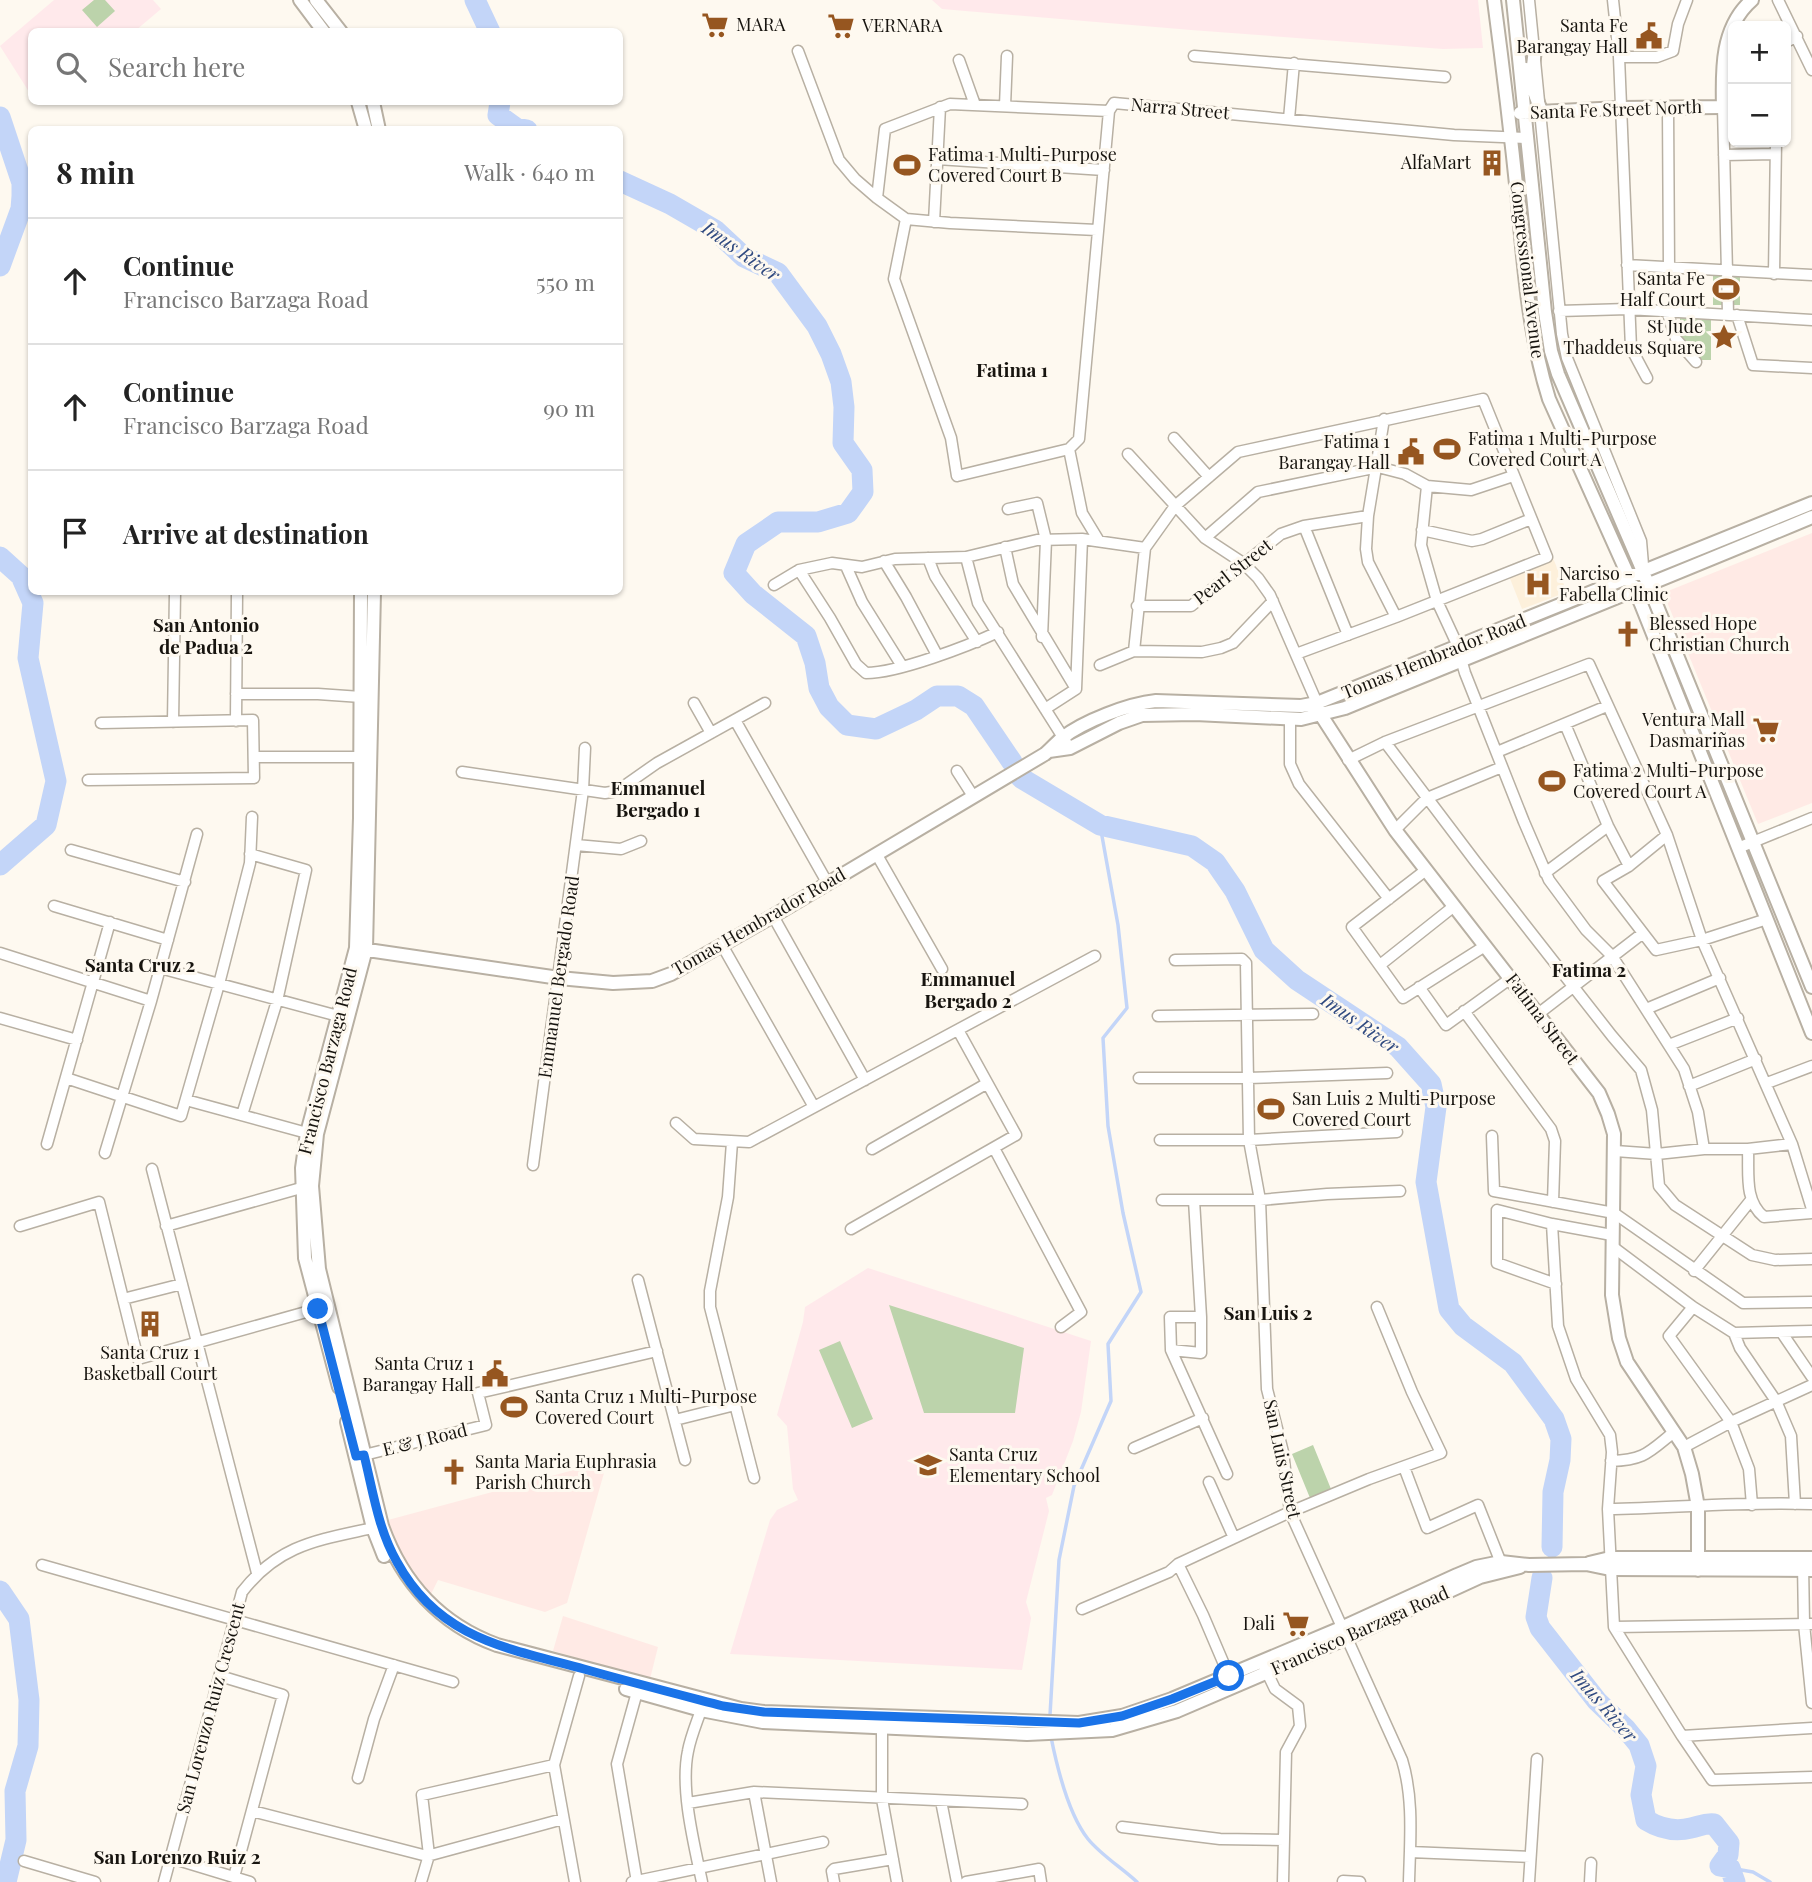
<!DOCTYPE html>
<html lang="en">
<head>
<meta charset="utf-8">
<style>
  :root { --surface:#fff; --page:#f2f2f2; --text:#222; --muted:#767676; --line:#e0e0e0 }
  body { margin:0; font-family:"Playfair Display",serif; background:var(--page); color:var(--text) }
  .controls { position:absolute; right:21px; top:21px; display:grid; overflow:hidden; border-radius:10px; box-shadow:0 2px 5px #0004 }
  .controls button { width:63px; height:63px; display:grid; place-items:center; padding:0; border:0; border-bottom:2px solid var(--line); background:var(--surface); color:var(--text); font:35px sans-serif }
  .stop { position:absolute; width:21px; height:21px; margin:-16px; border:5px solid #1a73e8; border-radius:50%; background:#fff }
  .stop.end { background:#1a73e8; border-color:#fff; box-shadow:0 2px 7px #0008 }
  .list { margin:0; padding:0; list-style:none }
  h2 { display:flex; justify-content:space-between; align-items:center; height:91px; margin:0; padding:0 28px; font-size:30px }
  h2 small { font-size:23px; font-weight:400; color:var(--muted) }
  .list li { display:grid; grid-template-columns:46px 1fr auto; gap:21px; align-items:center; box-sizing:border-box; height:126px; padding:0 28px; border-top:2px solid var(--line) }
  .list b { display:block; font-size:26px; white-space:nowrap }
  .list p { margin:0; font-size:23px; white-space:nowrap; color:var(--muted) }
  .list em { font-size:23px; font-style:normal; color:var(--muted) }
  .icon { flex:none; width:38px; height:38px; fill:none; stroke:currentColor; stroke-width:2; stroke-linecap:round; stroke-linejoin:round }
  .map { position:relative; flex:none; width:1812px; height:1882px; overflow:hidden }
  .search { position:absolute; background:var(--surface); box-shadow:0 2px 5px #0004; left:28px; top:28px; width:595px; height:77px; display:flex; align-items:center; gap:18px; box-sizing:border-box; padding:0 24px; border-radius:10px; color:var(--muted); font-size:26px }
  .panel { position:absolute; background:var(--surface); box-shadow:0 2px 5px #0004; left:28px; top:126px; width:595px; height:469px; border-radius:10px }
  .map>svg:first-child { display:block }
  .commercial { fill:#ffeae5 }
  .built { fill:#fdf0db }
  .education { fill:#ffe9eb }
  .green { fill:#bcd3ab }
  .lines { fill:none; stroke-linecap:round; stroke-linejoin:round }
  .stream { stroke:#c3d5f8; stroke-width:3.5 }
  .river { stroke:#c3d5f8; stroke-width:21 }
  .street-casing { stroke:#b8b0a3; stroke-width:13 }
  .secondary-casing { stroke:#b8b0a3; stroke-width:16 }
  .street { stroke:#fff; stroke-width:10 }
  .secondary { stroke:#fff; stroke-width:12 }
  .route { stroke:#1a73e8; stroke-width:9 }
  .labels { text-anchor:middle; stroke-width:6; stroke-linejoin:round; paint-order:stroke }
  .poi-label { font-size:18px; fill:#17140f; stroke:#fef9f0; text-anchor:start }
  .street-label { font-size:18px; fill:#17140f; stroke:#fef9f0 }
  .water-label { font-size:19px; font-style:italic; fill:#314b81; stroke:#fef9f0 }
  .neighbourhood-label { font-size:19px; font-weight:bold; fill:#17140f; stroke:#fef9f0 }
</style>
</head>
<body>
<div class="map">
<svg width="1812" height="1882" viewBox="0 0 1812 1882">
  <rect width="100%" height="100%" fill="#fef9f0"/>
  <path class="commercial" d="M1812 533V803L1758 824 1665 597 1668 591Z
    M581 1468 604 1473 567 1603 545 1612 438 1580 431 1594 399 1554 388 1520Z
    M563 1616 658 1647 650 1679 553 1651Z"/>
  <path class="built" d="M1553 558 1567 592 1522 609 1509 576Z"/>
  <path class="education" d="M54 0H153L161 9 135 31 32 32 31 95 0 46Z
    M932 0H1478L1483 48 1443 49 1191 30 942 9Z
    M868 1268 1091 1341 1081 1412 1073 1441 1052 1495 1046 1498 1049 1511 1026 1602 1031 1618 1022 1670 730 1654 770 1520 777 1510 798 1500 793 1489 787 1426 777 1415 803 1322 805 1307Z"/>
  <path class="green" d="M94 0H105L115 11 97 27 82 10Z
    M1713 273H1740V305H1713Z
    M1680 318 1711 320V360H1698L1680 337Z
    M889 1305 1024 1348 1015 1413H924Z
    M840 1341 873 1419 852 1428 819 1350Z
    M1313 1445 1331 1489 1310 1498 1292 1454Z"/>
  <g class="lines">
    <path class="stream" d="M1050 1715 1059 1560 1074 1486 1111 1401 1108 1344 1141 1292 1123 1213 1108 1126 1103 1038 1127 1008 1118 925 1100 825
      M1051 1737C1057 1767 1069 1815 1088 1839 1101 1855 1122 1868 1137 1882
      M1730 1868 1753 1872 1770 1882"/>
    <path class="river" d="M475 0 490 32
      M500 102 498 115 516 128 527 130
      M0 117 22 183V196L21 209 0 266
      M620 181 670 204 715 230 744 257 778 273 817 326 831 354 841 382 844 407 843 443 862 470 863 492 848 513 818 522H778L746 544 734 573 753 594 806 636 815 663 819 688 829 707 847 725 876 729 916 710 937 696H958L974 706 1012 762
      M0 557 21 576 33 603 28 658 56 781 46 825 0 865
      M1021 778 1100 825 1192 846 1215 862 1235 891 1264 950 1297 980 1398 1047 1431 1084 1436 1107 1426 1182 1449 1309 1463 1326 1513 1363 1554 1419 1561 1439 1560 1460 1553 1492 1552 1547
      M1542 1578 1536 1617 1540 1628 1597 1701 1626 1729 1639 1745 1646 1766 1641 1795 1646 1820C1659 1828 1675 1832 1691 1828 1700 1826 1705 1823 1714 1824L1729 1843 1728 1855 1720 1866 1730 1868 1735 1882
      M0 1591 19 1619 29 1700 28 1746 15 1791 16 1840 6 1882"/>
    <g class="street-casing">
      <path id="street" d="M1529 0 1562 334 1567 358 1641 541 1643 565
        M1613 0 1619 57 1631 348 1647 378
        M1778 0 1812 70
        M1786 42 1797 36
        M798 51 839 160 855 179 877 198 906 219 894 279 951 438 957 476 1069 449 1079 439 1109 111 1114 103 1454 135 1528 138
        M1194 56 1445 77
        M1619 57H1657L1673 51 1678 24 1687 0
        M959 60 975 105
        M1005 106 1007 56
        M1723 107 1728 314
        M1668 108 1669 268
        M1289 119 1294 63
        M1724 155 1775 154
        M937 159 1104 170
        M877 198 885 129 950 104 1109 111
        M906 219 950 223 1097 230
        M934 222 940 107
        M1627 265 1812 275
        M1774 274 1776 142
        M1559 311 1628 309 1812 320
        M1667 311 1676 339 1696 362
        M1737 315 1753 365 1812 368
        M1384 419 1368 516 1366 549 1368 562 1396 617
        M1174 438 1209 477
        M1069 449 1082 513 1099 541
        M1128 454 1205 538 1243 563 1258 578 1270 595 1317 703
        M1427 486 1421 545 1437 601 1456 642 1465 673 1524 822 1549 880 1586 930 1612 956 1684 1069 1698 1112 1704 1149
        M1008 509 1037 503 1046 540 1042 637
        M1304 526 1348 635
        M1422 530 1472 541 1482 539 1531 519
        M1205 538 1258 492 1378 467 1405 474 1427 486 1471 490 1513 476
        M1005 547 1013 584 1076 689
        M966 557 978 603 1066 742
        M928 558 935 576 977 642
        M884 561 906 597 937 655
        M846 566 862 602 902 666
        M799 570 830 618 856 664 866 673C898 673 968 646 998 632
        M774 585 799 570 832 563 862 567 895 559 966 557 1037 540 1082 539 1145 548
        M1137 606H1191L1281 534 1304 526 1368 516
        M1134 651 1145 548 1175 506 1238 452 1483 399 1547 557 1396 617 1296 654
        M1100 665 1134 651 1202 652 1221 648 1233 643 1273 601
        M236 694H318L361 697
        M694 703 711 733
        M1045 709 1076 689 1082 539
        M1290 719V764L1299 784 1389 899
        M735 720 828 884
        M236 721 237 592
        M173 722 175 592
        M1565 724 1608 826 1629 866
        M1385 742 1475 861 1612 1036 1641 1070 1652 1110 1659 1186 1675 1205 1752 1255 1775 1260 1812 1259
        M1497 752 1607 706
        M254 757H360
        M1348 760 1385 742 1589 664 1667 835 1702 940 1792 1144 1812 1209
        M957 771 973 796
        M462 772 605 793 617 791 657 763 765 703
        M88 780 254 778 253 720 101 723
        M1395 830 1427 798 1502 767
        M1667 835 1629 866 1603 881 1656 950 1702 940 1767 919
        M576 845 621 849 641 841
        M1738 848 1812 818
        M71 850 185 882
        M877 855 942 969
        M1426 870 1352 927 1403 998 1485 946
        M1545 873 1608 826
        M54 906 168 940
        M773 916 865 1080
        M722 945 814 1107
        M0 953 151 1001
        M1175 960 1242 959 1246 963 1249 1140 1260 1200 1267 1389 1283 1452 1290 1512 1402 1760C1414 1799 1410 1841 1409 1882
        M1380 965 1453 907
        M160 968 342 1017
        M1419 987 1446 1025 1511 978
        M1646 1009 1720 978
        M1464 1011 1551 1129 1555 1141 1553 1202
        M1538 1014 1643 933
        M1158 1016 1313 1014
        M0 1018 77 1040
        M1669 1045 1738 1018
        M66 1078 181 1116 219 984 250 863 252 817
        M1139 1078H1248L1387 1073
        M1767 1083 1812 1066
        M1689 1086 1756 1059
        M186 1100 307 1133
        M242 1115 277 1001 306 870 250 854
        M676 1123 694 1139 749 1142 1095 956
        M1492 1136 1494 1191 1614 1213 1743 1303 1812 1302
        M1160 1140H1249L1397 1132
        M732 1142 728 1197 710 1291V1307L754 1478
        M47 1144 110 922
        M994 1148 1081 1312 1061 1327
        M872 1149 986 1084
        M1748 1149C1749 1173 1744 1201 1764 1217L1812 1213
        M1615 1151 1657 1154 1704 1149H1748L1792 1144
        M105 1153 151 1001 197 834
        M533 1165 583 790 585 748
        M152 1169 257 1573
        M1162 1200H1260L1327 1194 1400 1191
        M1552 1224 1558 1326 1576 1379 1610 1435 1612 1452 1608 1509 1614 1627 1682 1736 1712 1780 1812 1777
        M20 1226 99 1202 138 1359 324 1307
        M166 1226 301 1188
        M851 1229 1016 1135 958 1030
        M1613 1247 1693 1307 1734 1333 1740 1348 1776 1401 1791 1436 1795 1504
        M1694 1271 1751 1200
        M638 1280 685 1460
        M1556 1284 1497 1263V1210L1552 1224 1612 1235
        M123 1299 182 1284
        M1693 1307 1669 1336 1731 1422 1749 1469 1752 1505
        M1201 1317H1170L1171 1350 1227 1474
        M1734 1333 1812 1331
        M1782 1333 1812 1377
        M1171 1350 1201 1353V1317L1194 1200
        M675 1420 735 1405
        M1684 1447 1731 1422 1812 1385
        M1134 1448 1203 1418
        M360 1456 486 1425 478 1393 657 1351
        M1611 1461C1645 1460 1649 1452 1674 1432
        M1404 1467 1427 1528 1478 1505 1503 1568
        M1209 1482 1234 1538
        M1608 1509C1676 1508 1745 1501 1812 1504
        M1178 1564 1203 1615 1229 1676
        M1803 1564 1804 1624 1812 1703
        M42 1565 453 1682
        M1082 1609 1169 1572 1178 1564 1290 1512 1369 1479 1441 1453 1412 1392 1377 1307
        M1614 1627 1812 1624
        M1264 1666 1275 1689 1298 1706 1300 1726 1286 1752 1283 1882
        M220 1676 283 1695 234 1877
        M882 1723V1799L897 1882
        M1682 1736 1812 1728
        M358 1778 374 1719 394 1665
        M754 1792 771 1882
        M941 1801 957 1882
        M688 1803 754 1792 1022 1804
        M252 1811 427 1856 563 1819
        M1122 1827 1220 1839 1284 1840
        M1410 1852 1530 1857
        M171 1858 250 1882
        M24 1861 95 1882
        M1343 1881 1360 1882
        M164 1882 242 1592C280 1543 320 1540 377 1527
        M421 1882 429 1855 422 1795 554 1765
        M575 1882 554 1765 579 1676
        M632 1882 823 1842
        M637 1882 617 1764 637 1692
        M702 1882C694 1844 680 1789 688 1751 691 1735 698 1720 703 1704
        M834 1882 832 1871 834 1869 893 1859
        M966 1882 1039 1869 1041 1882
        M1529 1882 1537 1759
        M1590 1882 1591 1863"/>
    </g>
    <g class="secondary-casing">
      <path id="secondary" d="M300 0 324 32
        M316 0 341 32
        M1494 0C1503 68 1511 135 1518 203 1524 269 1529 336 1549 399L1641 604 1812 1033
        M1513 0 1545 312 1551 351 1558 374 1639 562 1812 987
        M1526 69 1541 111
        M1531 81 1535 50
        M358 102 366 130
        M373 102 379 130
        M1520 113 1620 108 1723 107C1722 69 1721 27 1752 0
        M374 592 366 949 317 1134 312 1186 319 1269 382 1526C402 1582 440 1624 497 1645L741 1709 764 1712 1079 1723 1122 1716 1172 1699 1341 1628 1457 1575 1476 1567 1501 1562 1529 1565 1586 1564 1610 1569 1812 1570
        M1317 703 1321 715 1395 830 1599 1093 1608 1114 1614 1134 1612 1295 1619 1338 1627 1362 1684 1447 1692 1474 1698 1507V1570
        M1049 751 1070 748 1119 723 1142 715 1195 714 1301 719 1345 708C1501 644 1657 582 1812 517
        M361 949 559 978 613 983 652 981 671 974 773 916 1045 754C1051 749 1056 743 1062 738 1084 721 1128 704 1156 701L1301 706 1317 703 1812 503
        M339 1387 305 1258 302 1168 307 1133 356 948 360 818 361 592
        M347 1422 373 1528 384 1556
        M1589 1563 1610 1558H1812
        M626 1689 701 1710 763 1722 1027 1734 1112 1730 1177 1711 1347 1638 1480 1577 1520 1567"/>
    </g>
    <use href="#street" class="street"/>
    <use href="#secondary" class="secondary"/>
  </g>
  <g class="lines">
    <path class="route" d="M318 1309 356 1456 364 1455C373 1491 378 1529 397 1562 439 1639 507 1648 584 1669 630 1682 677 1694 723 1706L764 1712 1079 1723 1122 1716 1172 1699 1229 1676"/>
  </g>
  <defs>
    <g id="supermarket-bare" transform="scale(2.1)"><path d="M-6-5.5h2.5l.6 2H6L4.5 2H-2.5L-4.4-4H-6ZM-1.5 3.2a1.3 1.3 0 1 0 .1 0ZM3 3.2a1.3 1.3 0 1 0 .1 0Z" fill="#965620" stroke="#fef9f0" stroke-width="2.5" paint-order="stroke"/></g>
    <g id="civic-bare" transform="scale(2.1)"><path d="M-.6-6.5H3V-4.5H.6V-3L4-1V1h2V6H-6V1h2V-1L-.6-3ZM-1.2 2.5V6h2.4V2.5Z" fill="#965620" stroke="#fef9f0" stroke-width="2.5" paint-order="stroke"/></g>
    <g id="building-bare" transform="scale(2.1)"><path d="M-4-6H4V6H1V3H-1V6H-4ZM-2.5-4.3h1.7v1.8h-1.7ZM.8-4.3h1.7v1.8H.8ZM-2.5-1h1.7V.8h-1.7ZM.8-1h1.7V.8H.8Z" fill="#965620" stroke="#fef9f0" stroke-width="2.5" paint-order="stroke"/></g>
    <g id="stadium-bare" transform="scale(2.1)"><path d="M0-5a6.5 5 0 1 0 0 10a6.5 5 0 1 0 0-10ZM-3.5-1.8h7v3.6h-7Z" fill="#965620" stroke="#fef9f0" stroke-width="2.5" paint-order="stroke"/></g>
    <g id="sight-bare" transform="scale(2.1)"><path d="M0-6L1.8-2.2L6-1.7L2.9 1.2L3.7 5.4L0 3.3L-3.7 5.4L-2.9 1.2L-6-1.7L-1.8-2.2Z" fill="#965620" stroke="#fef9f0" stroke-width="2.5" paint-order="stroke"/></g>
    <g id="hospital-bare" transform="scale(2.1)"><path d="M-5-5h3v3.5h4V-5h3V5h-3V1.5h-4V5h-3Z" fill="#965620" stroke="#fef9f0" stroke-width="2.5" paint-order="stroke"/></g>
    <g id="church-bare" transform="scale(2.1)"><path d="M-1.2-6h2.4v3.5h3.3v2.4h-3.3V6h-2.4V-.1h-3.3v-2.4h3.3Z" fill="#965620" stroke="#fef9f0" stroke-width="2.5" paint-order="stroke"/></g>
    <g id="school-bare" transform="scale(2.1)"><path d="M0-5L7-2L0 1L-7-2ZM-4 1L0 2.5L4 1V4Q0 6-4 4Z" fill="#965620" stroke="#fef9f0" stroke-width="2.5" paint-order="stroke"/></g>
  </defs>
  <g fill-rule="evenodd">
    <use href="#supermarket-bare" x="715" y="25"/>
    <use href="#supermarket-bare" x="841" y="26"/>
    <use href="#civic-bare" x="1649" y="36"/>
    <use href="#building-bare" x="1492" y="163"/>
    <use href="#stadium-bare" x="907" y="165"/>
    <use href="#stadium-bare" x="1726" y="289"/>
    <use href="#sight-bare" x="1724" y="337"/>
    <use href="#stadium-bare" x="1447" y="449"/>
    <use href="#civic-bare" x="1411" y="452"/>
    <use href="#hospital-bare" x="1538" y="584"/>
    <use href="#church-bare" x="1628" y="634"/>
    <use href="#supermarket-bare" x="1766" y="730"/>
    <use href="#stadium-bare" x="1552" y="781"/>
    <use href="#stadium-bare" x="1271" y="1109"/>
    <use href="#building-bare" x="150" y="1324"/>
    <use href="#civic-bare" x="495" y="1374"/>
    <use href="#stadium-bare" x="514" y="1407"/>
    <use href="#school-bare" x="928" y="1465"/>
    <use href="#church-bare" x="454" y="1472"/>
    <use href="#supermarket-bare" x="1296" y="1624"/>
  </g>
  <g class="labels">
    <g class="poi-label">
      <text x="736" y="31">MARA</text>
      <text x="862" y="32">VERNARA</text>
      <text x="1628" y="32" text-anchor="end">Santa Fe<tspan x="1628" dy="21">Barangay Hall</tspan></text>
      <text x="928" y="161">Fatima 1 Multi-Purpose<tspan x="928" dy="21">Covered Court B</tspan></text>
      <text x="1471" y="169" text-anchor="end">AlfaMart</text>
      <text x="1705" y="285" text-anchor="end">Santa Fe<tspan x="1705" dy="21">Half Court</tspan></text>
      <text x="1703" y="333" text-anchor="end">St Jude<tspan x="1703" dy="21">Thaddeus Square</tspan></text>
      <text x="1468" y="445">Fatima 1 Multi-Purpose<tspan x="1468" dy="21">Covered Court A</tspan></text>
      <text x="1390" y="448" text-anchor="end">Fatima 1<tspan x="1390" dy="21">Barangay Hall</tspan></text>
      <text x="1559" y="580">Narciso -<tspan x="1559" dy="21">Fabella Clinic</tspan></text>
      <text x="1649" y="630">Blessed Hope<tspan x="1649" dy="21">Christian Church</tspan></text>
      <text x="1745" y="726" text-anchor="end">Ventura Mall<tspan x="1745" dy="21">Dasmariñas</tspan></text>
      <text x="1573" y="777">Fatima 2 Multi-Purpose<tspan x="1573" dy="21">Covered Court A</tspan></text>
      <text x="1292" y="1105">San Luis 2 Multi-Purpose<tspan x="1292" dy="21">Covered Court</tspan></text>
      <text x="150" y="1359" text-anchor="middle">Santa Cruz 1<tspan x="150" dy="21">Basketball Court</tspan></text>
      <text x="474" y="1370" text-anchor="end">Santa Cruz 1<tspan x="474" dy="21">Barangay Hall</tspan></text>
      <text x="535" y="1403">Santa Cruz 1 Multi-Purpose<tspan x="535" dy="21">Covered Court</tspan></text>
      <text x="949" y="1461">Santa Cruz<tspan x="949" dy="21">Elementary School</tspan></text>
      <text x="475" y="1468">Santa Maria Euphrasia<tspan x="475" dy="21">Parish Church</tspan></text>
      <text x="1275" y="1630" text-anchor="end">Dali</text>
    </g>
    <g class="street-label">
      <text transform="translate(1180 109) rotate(5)" y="6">Narra Street</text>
      <text transform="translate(1616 110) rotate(-2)" y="6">Santa Fe Street North</text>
      <text transform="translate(1527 270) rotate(83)" y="6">Congressional Avenue</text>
      <text transform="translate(1233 572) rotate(-38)" y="6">Pearl Street</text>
      <text transform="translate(1434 657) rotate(-22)" y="6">Tomas Hembrador Road</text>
      <text transform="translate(759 922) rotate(-30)" y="6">Tomas Hembrador Road</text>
      <text transform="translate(559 977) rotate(-82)" y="6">Emmanuel Bergado Road</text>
      <text transform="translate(1542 1019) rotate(53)" y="6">Fatima Street</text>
      <text transform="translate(328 1061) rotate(-76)" y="6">Francisco Barzaga Road</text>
      <text transform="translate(425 1440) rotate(-14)" y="6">E &amp; J Road</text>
      <text transform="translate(1282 1459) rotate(78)" y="6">San Luis Street</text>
      <text transform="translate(1360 1631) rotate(-24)" y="6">Francisco Barzaga Road</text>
      <text transform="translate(211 1708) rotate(-75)" y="6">San Lorenzo Ruiz Crescent</text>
    </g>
    <g class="water-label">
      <text transform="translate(741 251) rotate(35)" y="7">Imus River</text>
      <text transform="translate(1360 1023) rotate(35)" y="7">Imus River</text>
      <text transform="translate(1604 1705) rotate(49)" y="7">Imus River</text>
    </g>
    <g class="neighbourhood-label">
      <text x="1012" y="377">Fatima 1</text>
      <text x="206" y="632">San Antonio<tspan x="206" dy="22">de Padua 2</tspan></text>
      <text x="658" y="795">Emmanuel<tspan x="658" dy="22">Bergado 1</tspan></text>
      <text x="140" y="972">Santa Cruz 2</text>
      <text x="1589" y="977">Fatima 2</text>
      <text x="968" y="986">Emmanuel<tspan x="968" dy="22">Bergado 2</tspan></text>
      <text x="1268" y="1320">San Luis 2</text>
      <text x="177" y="1864">San Lorenzo Ruiz 2</text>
    </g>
  </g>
</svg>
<div class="controls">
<button>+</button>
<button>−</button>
</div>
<div class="stop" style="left:1229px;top:1676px"></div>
<div class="stop end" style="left:318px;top:1309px"></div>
<div class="search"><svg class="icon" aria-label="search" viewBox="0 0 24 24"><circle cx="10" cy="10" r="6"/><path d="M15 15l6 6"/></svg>Search here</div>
<section class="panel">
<h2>8 min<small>Walk · 640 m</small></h2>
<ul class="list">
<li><svg class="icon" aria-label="ahead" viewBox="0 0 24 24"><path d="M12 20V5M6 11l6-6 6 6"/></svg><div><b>Continue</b><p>Francisco Barzaga Road</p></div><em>550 m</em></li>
<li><svg class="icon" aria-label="ahead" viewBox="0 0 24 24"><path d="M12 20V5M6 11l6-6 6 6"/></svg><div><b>Continue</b><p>Francisco Barzaga Road</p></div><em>90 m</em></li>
<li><svg class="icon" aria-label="arrive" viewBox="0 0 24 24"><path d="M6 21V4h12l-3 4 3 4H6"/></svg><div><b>Arrive at destination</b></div></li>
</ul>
</section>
</div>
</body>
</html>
